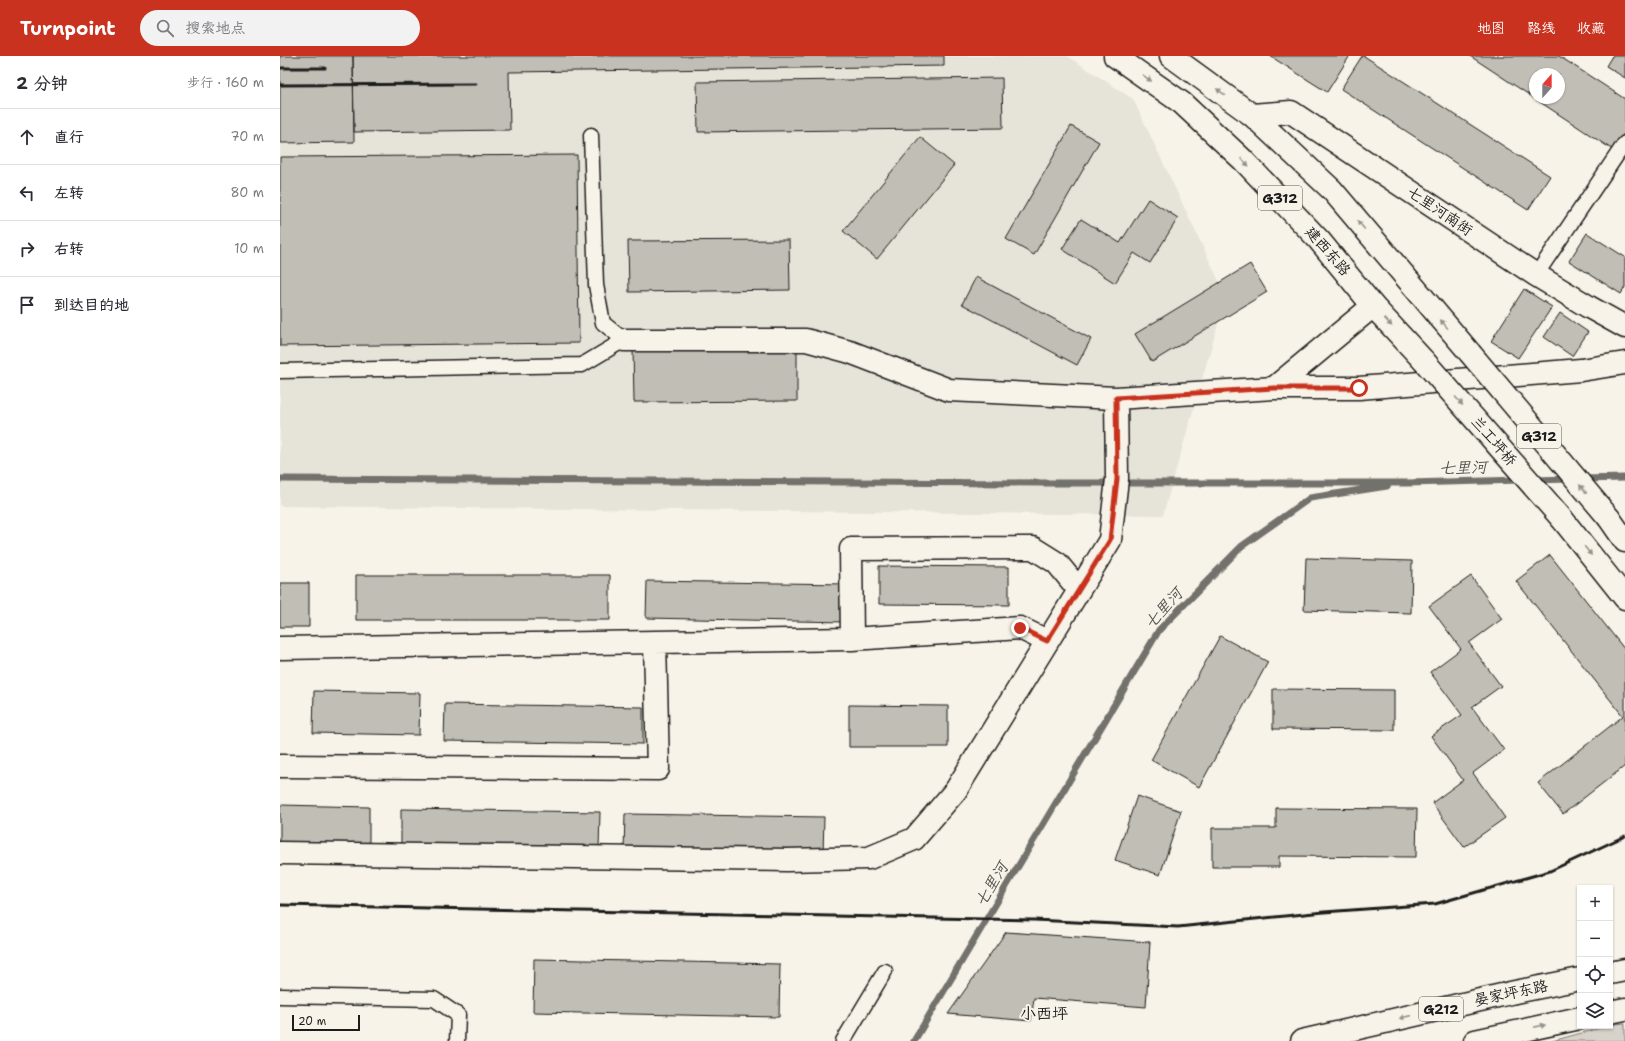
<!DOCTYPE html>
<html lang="zh">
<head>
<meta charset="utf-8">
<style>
  :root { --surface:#fff; --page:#f2f2f3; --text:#2b2b33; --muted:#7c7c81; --line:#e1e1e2; --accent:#c8321e }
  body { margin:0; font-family:"Shantell Sans","LXGW WenKai TC",sans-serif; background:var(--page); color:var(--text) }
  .controls { position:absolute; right:12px; bottom:12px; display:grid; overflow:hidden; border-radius:0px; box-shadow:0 1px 3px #0004 }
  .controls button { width:36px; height:36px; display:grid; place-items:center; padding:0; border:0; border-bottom:1px solid var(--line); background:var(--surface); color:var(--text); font:20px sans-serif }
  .compass { position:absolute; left:1249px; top:12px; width:36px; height:36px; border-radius:50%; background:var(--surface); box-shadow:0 1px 3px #0004; rotate:21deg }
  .scale { position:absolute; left:12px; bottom:10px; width:68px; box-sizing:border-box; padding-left:4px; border:2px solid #1c1c1c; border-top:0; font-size:11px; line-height:14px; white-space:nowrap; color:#1c1c1c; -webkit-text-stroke:3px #f7f3e8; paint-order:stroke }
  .stop { position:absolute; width:12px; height:12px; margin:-9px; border:3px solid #c8321e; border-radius:50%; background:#fff }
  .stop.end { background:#c8321e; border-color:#fff; box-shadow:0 1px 4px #0008 }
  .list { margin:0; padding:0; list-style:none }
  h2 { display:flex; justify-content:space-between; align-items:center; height:52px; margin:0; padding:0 16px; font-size:17px }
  h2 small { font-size:13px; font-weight:400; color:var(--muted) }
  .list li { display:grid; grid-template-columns:26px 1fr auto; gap:12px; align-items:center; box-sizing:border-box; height:56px; padding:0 16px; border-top:1px solid var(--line) }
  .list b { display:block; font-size:15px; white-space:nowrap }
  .list em { font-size:13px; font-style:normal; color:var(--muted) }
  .icon { flex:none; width:22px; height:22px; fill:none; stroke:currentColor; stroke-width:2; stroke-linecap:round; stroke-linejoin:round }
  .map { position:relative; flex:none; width:1345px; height:985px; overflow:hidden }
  header { display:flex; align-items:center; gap:24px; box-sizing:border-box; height:56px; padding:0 20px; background:var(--accent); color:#fff }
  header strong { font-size:19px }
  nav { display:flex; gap:22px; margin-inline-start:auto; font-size:14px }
  .search { width:280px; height:36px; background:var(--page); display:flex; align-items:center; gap:10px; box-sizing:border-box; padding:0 14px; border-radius:22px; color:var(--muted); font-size:15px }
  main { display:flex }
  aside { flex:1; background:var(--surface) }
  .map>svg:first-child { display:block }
  .built { fill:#e6e3d9 }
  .green { fill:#d7d3cb; stroke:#7a7874 }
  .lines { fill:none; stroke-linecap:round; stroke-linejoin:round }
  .stream { stroke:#72716c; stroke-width:7 }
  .building { fill:#c0beb5; stroke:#1c1c1c; fill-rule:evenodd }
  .lane-casing { stroke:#1c1c1c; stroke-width:17 }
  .street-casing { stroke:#1c1c1c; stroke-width:25 }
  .secondary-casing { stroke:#1c1c1c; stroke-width:25 }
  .highway-casing { stroke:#1c1c1c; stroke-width:25 }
  .lane { stroke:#f7f3e8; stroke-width:14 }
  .street { stroke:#f7f3e8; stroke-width:22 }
  .secondary { stroke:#f7f3e8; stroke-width:22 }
  .highway { stroke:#f7f3e8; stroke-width:22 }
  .rail { stroke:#1c1c1c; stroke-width:3 }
  .highway-bridge-casing { stroke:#1c1c1c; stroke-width:25; stroke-linecap:butt }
  .highway-bridge { stroke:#f7f3e8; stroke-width:22 }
  .oneway { fill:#94928c }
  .route { stroke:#c8321e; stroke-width:5 }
  .labels { text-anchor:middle; stroke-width:4; stroke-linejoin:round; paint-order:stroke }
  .shield { fill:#f7f3e8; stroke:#5e5c59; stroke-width:1 }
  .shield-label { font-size:14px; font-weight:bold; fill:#1c1c1c }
  .street-label { font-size:15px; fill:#1c1c1c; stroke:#f7f3e8 }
  .water-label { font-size:16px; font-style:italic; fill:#565452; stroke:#f7f3e8 }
  .neighbourhood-label { font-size:16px; fill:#1c1c1c; stroke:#f7f3e8 }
</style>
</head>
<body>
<header>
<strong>Turnpoint</strong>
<div class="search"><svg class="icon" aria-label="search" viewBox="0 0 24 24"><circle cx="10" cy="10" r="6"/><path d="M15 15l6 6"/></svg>搜索地点</div>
<nav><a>地图</a><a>路线</a><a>收藏</a></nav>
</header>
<main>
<aside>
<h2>2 分钟<small>步行 · 160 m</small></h2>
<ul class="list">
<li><svg class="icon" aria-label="ahead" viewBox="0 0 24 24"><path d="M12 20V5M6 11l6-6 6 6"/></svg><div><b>直行</b></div><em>70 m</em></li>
<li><svg class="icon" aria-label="left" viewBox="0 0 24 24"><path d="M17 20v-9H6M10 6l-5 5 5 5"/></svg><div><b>左转</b></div><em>80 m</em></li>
<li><svg class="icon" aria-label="right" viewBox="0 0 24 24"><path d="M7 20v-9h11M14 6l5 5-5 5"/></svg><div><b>右转</b></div><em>10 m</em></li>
<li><svg class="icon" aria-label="arrive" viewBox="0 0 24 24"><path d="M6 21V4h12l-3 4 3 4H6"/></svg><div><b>到达目的地</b></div></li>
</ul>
</aside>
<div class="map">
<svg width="1345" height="985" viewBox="0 0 1345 985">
  <rect width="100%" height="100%" fill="#f7f3e8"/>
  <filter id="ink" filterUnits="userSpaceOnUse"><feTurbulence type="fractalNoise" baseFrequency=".025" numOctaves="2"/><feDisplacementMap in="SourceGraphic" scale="8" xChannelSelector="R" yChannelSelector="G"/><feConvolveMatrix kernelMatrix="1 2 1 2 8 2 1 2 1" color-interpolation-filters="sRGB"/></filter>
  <g filter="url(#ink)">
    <path class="built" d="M0 0H787L853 43 946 240 883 459 0 450Z"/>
    <path class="green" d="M1345 967V985H1272L1335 968Z"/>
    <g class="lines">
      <path class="stream" d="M0 423 761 427H1131
        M1301 423 1345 422
        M1253 424 1291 423
        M1127 427 1243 424
        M634 985 879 574 962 490 1030 442 1107 430"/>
    </g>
    <path class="building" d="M0 0H73L74 86 0 87Z
      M73 0H664V10L229 16 230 74 74 76Z
      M990 0H1068L1069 1 1047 36Z
      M1082 0H1084L1270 120 1248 154 1061 33Z
      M1190 0H1279L1345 43V76L1333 94ZM1255 18H1279V42H1255Z
      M1332 0H1345V22L1326 10Z
      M722 22 723 72 418 76 417 26Z
      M791 70 819 86 754 199 726 183Z
      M640 81 674 109 597 203 563 175Z
      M297 99 299 287 0 290V101Z
      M868 143 898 162 870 207 854 197 835 227 782 193 801 163 840 187Z
      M1307 177 1345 201V231L1341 238 1289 205Z
      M509 184 510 234 349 236 348 185Z
      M970 208 987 236 872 306 855 278Z
      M696 221 811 283 797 309 682 248Z
      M1244 233 1272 251 1238 302 1211 285Z
      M1280 257 1308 276 1292 300 1264 281Z
      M517 291V345L354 346 353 292Z
      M1270 499 1345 594V673L1343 674 1345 676V710L1283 758 1258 727 1343 660 1236 525Z
      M1026 502 1132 505 1131 557 1024 554Z
      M599 510 729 511V549L599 548Z
      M76 519H330V564H76Z
      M1191 520 1222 563 1189 587 1221 630 1192 651 1224 694 1193 717 1225 762 1184 791 1152 747 1183 724 1151 680 1182 659 1150 616 1181 593 1149 550Z
      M367 525 566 528 565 566 366 562Z
      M0 527H29V571H0Z
      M940 580 988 606 919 731 871 704Z
      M993 633 1114 634V674L993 673Z
      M34 635 140 637 139 679 33 677Z
      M165 648 363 651V688L164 685Z
      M569 649 668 650V691H569Z
      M857 740 901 755 880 819 835 804Z
      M0 749 89 751V788L0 786Z
      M996 752 1137 753 1136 801 999 800V811H932V772H996Z
      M121 753 320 756 319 793 121 790Z
      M345 758 544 761 543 798 344 795Z
      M726 876 870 886 866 951 754 942 751 965 668 958Z
      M254 903 500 908 499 961 253 956Z"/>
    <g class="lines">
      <g class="lane-casing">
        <path id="lane" d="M1256 219 1345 87
          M0 315 302 309 344 284 323 267 316 229 311 79
          M0 940 154 943 178 959 177 985
          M563 985 605 915"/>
      </g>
      <g class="street-casing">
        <path id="street" d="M344 284H526L570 296 669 334 836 342 994 332H1079L1301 314 1345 307
          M994 332 1093 250
          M572 583 740 572 767 585
          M375 586 572 583 571 493 753 492 777 507 799 534
          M0 592 375 586 378 713 0 710
          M0 797 507 804 589 802 634 783 676 734 830 484 837 423 836 342"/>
      </g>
      <g class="secondary-casing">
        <path id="secondary" d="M972 59 1011 56 1256 219 1309 251 1345 271"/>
      </g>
      <g class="highway-casing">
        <path id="highway" d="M835 0 902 47 963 104 1039 184 1093 250 1144 305
          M891 0 972 59 1052 134 1190 297
          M1329 462 1345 485
          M1283 464 1345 542
          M1330 917 1345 914
          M1330 956 1345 953
          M1022 985 1235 936 1300 923
          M1195 985 1300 962"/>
      </g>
      <use href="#lane" class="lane"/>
      <use href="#street" class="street"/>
      <use href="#secondary" class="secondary"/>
      <use href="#highway" class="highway"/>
      <path class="rail" d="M0 12H45
        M0 29 196 28
        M0 849 754 864 898 871 1044 856 1155 848 1270 815 1345 780"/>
      <g class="highway-bridge-casing">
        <path id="highway-bridge" d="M1190 297 1329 462
          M1144 305 1283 464"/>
      </g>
      <use href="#highway-bridge" class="highway-bridge"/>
    </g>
    <defs><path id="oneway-solid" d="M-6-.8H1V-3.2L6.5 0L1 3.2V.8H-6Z"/></defs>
    <g class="oneway">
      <use href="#oneway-solid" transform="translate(867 22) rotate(35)"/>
      <use href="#oneway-solid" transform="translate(941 36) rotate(-144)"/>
      <use href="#oneway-solid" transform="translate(965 106) rotate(46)"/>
      <use href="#oneway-solid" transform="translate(1081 169) rotate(-130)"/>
      <use href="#oneway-solid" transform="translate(1108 266) rotate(47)"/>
      <use href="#oneway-solid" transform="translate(1164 268) rotate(-131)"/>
      <use href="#oneway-solid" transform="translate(1179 345) rotate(49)"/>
      <use href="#oneway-solid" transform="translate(1303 433) rotate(-130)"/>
      <use href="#oneway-solid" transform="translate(1308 495) rotate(51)"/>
      <use href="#oneway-solid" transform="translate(1125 961) rotate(167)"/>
      <use href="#oneway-solid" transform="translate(1260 970) rotate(-11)"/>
    </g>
  </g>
  <g class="lines" filter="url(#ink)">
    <path class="route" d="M740 572 767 585 830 484 837 423 836 342 994 332H1079"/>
  </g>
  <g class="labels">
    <g class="shield">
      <rect x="978" y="130" width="44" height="24" rx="3"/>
      <rect x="1237" y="368" width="44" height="24" rx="3"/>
      <rect x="1139" y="941" width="44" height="24" rx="3"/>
    </g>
    <g class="shield-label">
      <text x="1000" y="147">G312</text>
      <text x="1259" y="385">G312</text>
      <text x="1161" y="958">G212</text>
    </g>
    <g class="street-label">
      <text transform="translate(1160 155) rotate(34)" y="5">七里河南街</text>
      <text transform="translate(1048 195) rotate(49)" y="5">建西东路</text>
      <text transform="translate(1214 385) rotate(49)" y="5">兰工坪桥</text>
      <text transform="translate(1231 937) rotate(-12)" y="5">晏家坪东路</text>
    </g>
    <g class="water-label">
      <text transform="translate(1183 411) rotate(-1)" y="6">七里河</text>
      <text transform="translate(883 552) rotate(-48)" y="6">七里河</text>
      <text transform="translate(711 828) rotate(-59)" y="6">七里河</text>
    </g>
    <g class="neighbourhood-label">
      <text x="764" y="963">小西坪</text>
    </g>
  </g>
</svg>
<div class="controls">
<button>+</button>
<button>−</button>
<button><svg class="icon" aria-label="locate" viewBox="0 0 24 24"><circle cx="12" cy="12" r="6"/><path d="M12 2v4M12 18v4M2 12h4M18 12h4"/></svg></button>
<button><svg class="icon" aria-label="layers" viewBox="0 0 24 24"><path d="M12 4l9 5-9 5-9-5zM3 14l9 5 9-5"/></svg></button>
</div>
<svg class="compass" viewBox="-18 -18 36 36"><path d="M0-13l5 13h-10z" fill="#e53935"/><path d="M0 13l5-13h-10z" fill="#7c7c81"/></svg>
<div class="scale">20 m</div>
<div class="stop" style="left:1079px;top:332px"></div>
<div class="stop end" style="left:740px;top:572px"></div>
</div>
</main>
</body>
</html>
